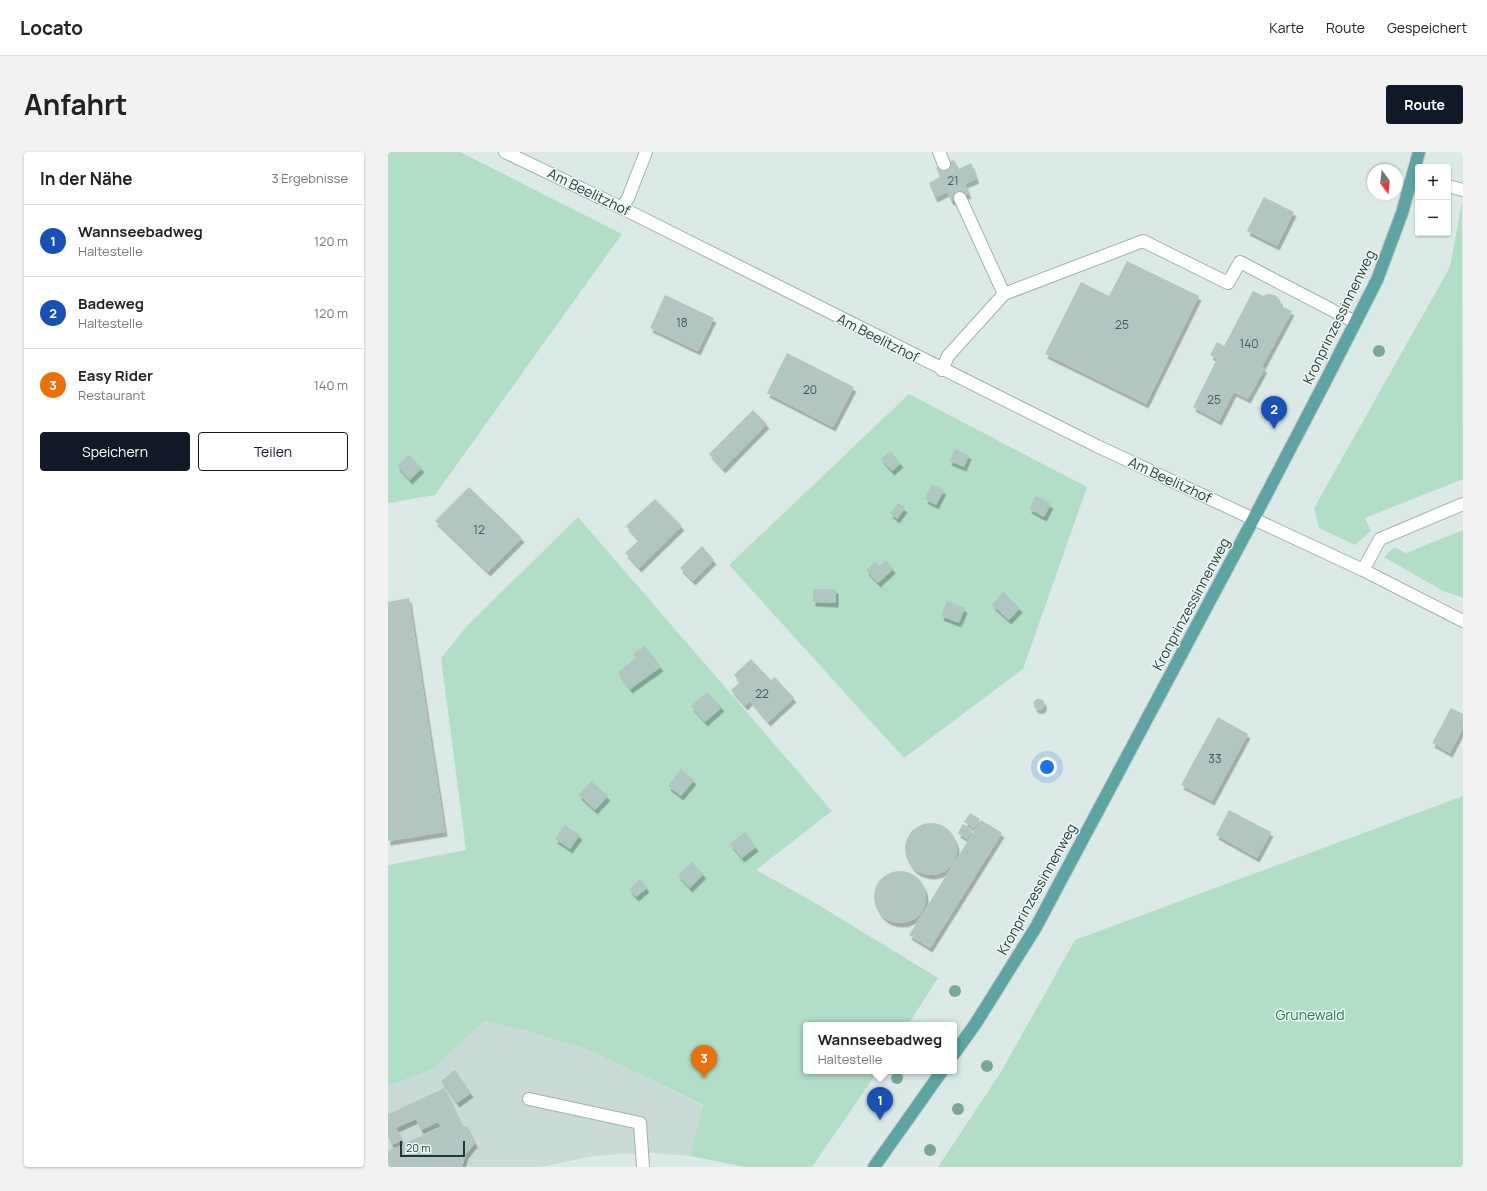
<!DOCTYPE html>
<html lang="de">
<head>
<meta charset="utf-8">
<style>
  :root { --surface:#fff; --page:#f2f2f2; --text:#222; --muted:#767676; --line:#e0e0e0; --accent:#111827 }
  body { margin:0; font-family:Manrope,sans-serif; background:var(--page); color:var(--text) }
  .controls { position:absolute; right:12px; top:12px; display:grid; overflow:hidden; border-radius:4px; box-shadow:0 1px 3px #0004 }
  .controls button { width:36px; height:36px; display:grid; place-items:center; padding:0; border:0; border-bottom:1px solid var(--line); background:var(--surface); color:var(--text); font:20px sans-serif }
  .compass { position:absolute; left:979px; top:12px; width:36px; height:36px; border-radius:50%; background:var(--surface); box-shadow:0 1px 3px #0004; rotate:165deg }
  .scale { position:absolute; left:12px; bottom:10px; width:65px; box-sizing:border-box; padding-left:4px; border:2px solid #1d3a39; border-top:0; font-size:11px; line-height:14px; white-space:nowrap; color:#1d3a39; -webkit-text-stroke:3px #edf7f4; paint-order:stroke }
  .you { position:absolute; left:659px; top:615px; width:14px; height:14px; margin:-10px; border:3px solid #fff; border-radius:50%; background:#1a73e8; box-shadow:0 0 0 6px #1a73e833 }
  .badge { display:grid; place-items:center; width:26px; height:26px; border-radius:50%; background:var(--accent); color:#fff; font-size:13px; font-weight:700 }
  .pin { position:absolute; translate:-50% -33px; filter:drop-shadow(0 1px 2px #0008) }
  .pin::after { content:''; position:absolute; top:21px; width:14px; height:12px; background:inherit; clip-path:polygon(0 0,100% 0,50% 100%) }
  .popup { position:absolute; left:415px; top:870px; width:154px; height:52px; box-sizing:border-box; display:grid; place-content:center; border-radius:4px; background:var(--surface); filter:drop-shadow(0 1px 3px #0005); font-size:13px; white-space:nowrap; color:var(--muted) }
  .popup b { font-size:15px; color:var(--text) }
  .popup::after { content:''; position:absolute; left:50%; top:100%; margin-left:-8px; border:8px solid transparent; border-top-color:var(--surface) }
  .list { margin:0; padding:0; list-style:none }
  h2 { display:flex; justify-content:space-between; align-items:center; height:52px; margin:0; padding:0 16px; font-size:17px }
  h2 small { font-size:13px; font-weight:400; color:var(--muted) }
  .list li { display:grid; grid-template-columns:26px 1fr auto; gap:12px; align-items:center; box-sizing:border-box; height:72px; padding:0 16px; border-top:1px solid var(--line) }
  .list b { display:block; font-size:15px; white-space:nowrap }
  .list p { margin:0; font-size:13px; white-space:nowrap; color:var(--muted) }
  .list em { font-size:13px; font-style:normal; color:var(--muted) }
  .actions { display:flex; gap:8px; padding:12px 16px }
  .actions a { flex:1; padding:9px 0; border:1px solid var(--accent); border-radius:4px; text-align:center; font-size:14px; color:var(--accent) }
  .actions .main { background:var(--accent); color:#fff }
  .map { position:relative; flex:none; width:1075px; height:1015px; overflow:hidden; border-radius:4px }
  header { display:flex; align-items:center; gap:24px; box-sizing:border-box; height:56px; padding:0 20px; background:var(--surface); border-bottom:1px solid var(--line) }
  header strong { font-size:19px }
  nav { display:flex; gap:22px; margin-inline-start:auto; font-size:14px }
  .intro { display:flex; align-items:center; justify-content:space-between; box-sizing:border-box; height:96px; padding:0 24px }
  h1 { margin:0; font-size:28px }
  .button { padding:10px 18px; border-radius:4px; background:var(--accent); color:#fff; font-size:14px; font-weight:700 }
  main { display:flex; gap:24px; padding:0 24px }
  aside { flex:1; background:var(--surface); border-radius:4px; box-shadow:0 1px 3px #0004 }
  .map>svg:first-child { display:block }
  .built { fill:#cadad6 }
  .green { fill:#b2dec8 }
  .building { fill:#b1c5c1; filter:url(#shadow) }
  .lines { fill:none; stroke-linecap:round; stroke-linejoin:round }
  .minor-tunnel { stroke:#b6c7c4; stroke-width:12; stroke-dasharray:12 6; stroke-linecap:butt }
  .minor-casing { stroke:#9fb2af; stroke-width:14 }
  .major-casing { stroke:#bbc4c4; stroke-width:14 }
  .minor { stroke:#fff; stroke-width:12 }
  .major { stroke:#5da4a2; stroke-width:12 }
  .tree { fill:#77a997 }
  .labels { text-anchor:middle; stroke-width:3; stroke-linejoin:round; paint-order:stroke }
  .number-label { font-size:12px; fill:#425d5b }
  .street-label { font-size:14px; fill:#1d3a39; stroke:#edf7f4 }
  .park-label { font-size:14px; fill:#247456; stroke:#edf7f4 }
</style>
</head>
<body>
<header>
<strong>Locato</strong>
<nav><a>Karte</a><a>Route</a><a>Gespeichert</a></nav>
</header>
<div class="intro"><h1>Anfahrt</h1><a class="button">Route</a></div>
<main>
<aside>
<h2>In der Nähe<small>3 Ergebnisse</small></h2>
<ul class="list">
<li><span class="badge" style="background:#1a4fb4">1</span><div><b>Wannseebadweg</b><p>Haltestelle</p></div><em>120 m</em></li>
<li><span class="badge" style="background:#1a4fb4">2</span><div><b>Badeweg</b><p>Haltestelle</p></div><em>120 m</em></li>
<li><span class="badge" style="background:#e8710a">3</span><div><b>Easy Rider</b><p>Restaurant</p></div><em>140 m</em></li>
</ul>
<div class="actions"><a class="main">Speichern</a><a>Teilen</a></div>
</aside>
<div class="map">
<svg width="1075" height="1015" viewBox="0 0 1075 1015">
  <defs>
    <filter id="shadow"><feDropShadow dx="2.5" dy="4.5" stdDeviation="0" flood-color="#0004"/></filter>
  </defs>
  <rect width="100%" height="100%" fill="#dceae7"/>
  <path class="built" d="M96 869 139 879 201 898 315 954 302 1004 262 1001 231 1002 200 1005 153 1015H0V934L45 917Z"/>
  <path class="green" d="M0 0H72L234 82 47 343 0 351Z
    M1074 49 1075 327 977 366 983 379 967 393 931 376 926 356 1062 115Z
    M521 242 699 335 635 517 516 606 341 413Z
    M190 365 444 659 368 718 429 752 550 826 520 873H418V919H490L424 1015H357L302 1004 315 953 201 898 139 879 96 869 45 917 0 934V713L78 698 53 506 80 473Z
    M1075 378V446L1055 439 996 405 1006 395 1018 401Z
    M1075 644V1015H550L613 920 687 788Z"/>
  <path class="building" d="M566 8 571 17 583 11 589 27 577 32 581 42 563 49 559 40 547 46 541 31 552 25 548 16Z
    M876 45 906 60 889 94 859 79Z
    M739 109 811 144 758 252 657 202 693 130 721 144Z
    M865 139 875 144 880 142 887 143 892 148 893 154 904 159 874 215 877 216 860 247 846 240 831 269 805 255 829 207 822 203 829 190 836 194Z
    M277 143 326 166 310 199 262 176Z
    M399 201 466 235 445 275 379 241Z
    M365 258 379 272 335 317 321 302Z
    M567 297 581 303 576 315 561 309Z
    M502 299 513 311 504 319 493 307Z
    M21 303 34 316 22 328 9 314Z
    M544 332 556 338 548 353 537 347Z
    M81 335 134 386 100 420 47 369Z
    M648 344 663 352 656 365 641 357Z
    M267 347 294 374 251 416 237 401 251 388 238 374Z
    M510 351 517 356 509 367 502 361Z
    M314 394 326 408 305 429 292 416Z
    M498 408 505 417 490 431 478 418 487 410 491 414Z
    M425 437H448V451L425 450Z
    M615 440 632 456 621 468 604 453Z
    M21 446 57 680 0 689V450Z
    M559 449 577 456 571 471 553 464Z
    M257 494 273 515 242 537 230 520 248 506 245 502Z
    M363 507 383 528 387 525 406 546 380 570 362 549 357 554 343 538 352 530 346 523Z
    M319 540 334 555 317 570 303 554Z
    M645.5 552a5.5 5.5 0 1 1 11 0a5.5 5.5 0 1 1-11 0Z
    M1063 556 1075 562V576L1062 601 1044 591Z
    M830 565 860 582 824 649 793 633Z
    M293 617 306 628 293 644 280 634Z
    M203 629 220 644 207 658 191 643Z
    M841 658 883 680 869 706 828 683Z
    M582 661 592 667 586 676 576 670Z
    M593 668 614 681 542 796 521 783Z
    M517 697a26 26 0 1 1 52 0a26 26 0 1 1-52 0Z
    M575 672 585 678 579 687 570 681Z
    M177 673 192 683 182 697 167 687Z
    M357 680 368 695 354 706 342 692Z
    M304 710 316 722 302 736 290 723Z
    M486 745a26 26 0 1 1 52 0a26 26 0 1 1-52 0Z
    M253 727 259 736 248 745 241 737Z
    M67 918 83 941 69 951 53 929Z
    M56 936 75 975 79 974 87 991 78 1002 74 1015H0V999L53 975 50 970 33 978 28 967 8 976 14 988 4 993 0 984V960L1 962Z"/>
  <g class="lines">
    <path class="minor-tunnel" d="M556 12 572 46"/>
    <g class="minor-casing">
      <path id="minor" d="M117 0 234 56 709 294 975 418 1075 469
        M551 0 556 12
        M1060 34 1075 38
        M572 46 616 142
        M234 56 240 46 258 0
        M554 218 560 204 616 142 755 89 840 131 852 110 967 170
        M975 418 992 387 1075 352
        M141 947 252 971 255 1015"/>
    </g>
    <g class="major-casing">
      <path id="major" d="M566 902 588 871 648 775 866 366 937 230 989 128 1014 61 1031 0
        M486 1015 554 919"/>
    </g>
    <use href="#minor" class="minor"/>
    <use href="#major" class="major"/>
  </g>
  <g class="tree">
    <circle cx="991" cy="199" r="6"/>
    <circle cx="567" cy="839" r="6"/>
    <circle cx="599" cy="914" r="6"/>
    <circle cx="509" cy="926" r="6"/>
    <circle cx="570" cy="957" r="6"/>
    <circle cx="542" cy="998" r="6"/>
  </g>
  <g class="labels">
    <g class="number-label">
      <text x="565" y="33">21</text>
      <text x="294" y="175">18</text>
      <text x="734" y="177">25</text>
      <text x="861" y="196">140</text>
      <text x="422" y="242">20</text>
      <text x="826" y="252">25</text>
      <text x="91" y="382">12</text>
      <text x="374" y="546">22</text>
      <text x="827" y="611">33</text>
    </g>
    <g class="street-label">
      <text transform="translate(201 40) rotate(26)" y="5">Am Beelitzhof</text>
      <text transform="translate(951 165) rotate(-64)" y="5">Kronprinzessinnenweg</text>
      <text transform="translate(490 186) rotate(27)" y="5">Am Beelitzhof</text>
      <text transform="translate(782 328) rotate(25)" y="5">Am Beelitzhof</text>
      <text transform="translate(803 452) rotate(-62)" y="5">Kronprinzessinnenweg</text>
      <text transform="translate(649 737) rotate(-61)" y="5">Kronprinzessinnenweg</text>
    </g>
    <g class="park-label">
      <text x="922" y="868">Grunewald</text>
    </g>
  </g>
</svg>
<div class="controls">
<button>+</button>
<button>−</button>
</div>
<svg class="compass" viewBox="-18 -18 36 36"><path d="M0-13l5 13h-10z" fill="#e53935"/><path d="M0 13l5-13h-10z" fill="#767676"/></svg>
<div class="scale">20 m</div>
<div class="you"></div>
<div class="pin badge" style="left:492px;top:968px;background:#1a4fb4">1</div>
<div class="popup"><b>Wannseebadweg</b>Haltestelle</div>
<div class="pin badge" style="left:886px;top:277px;background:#1a4fb4">2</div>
<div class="pin badge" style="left:316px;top:926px;background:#e8710a">3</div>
</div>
</main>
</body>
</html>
